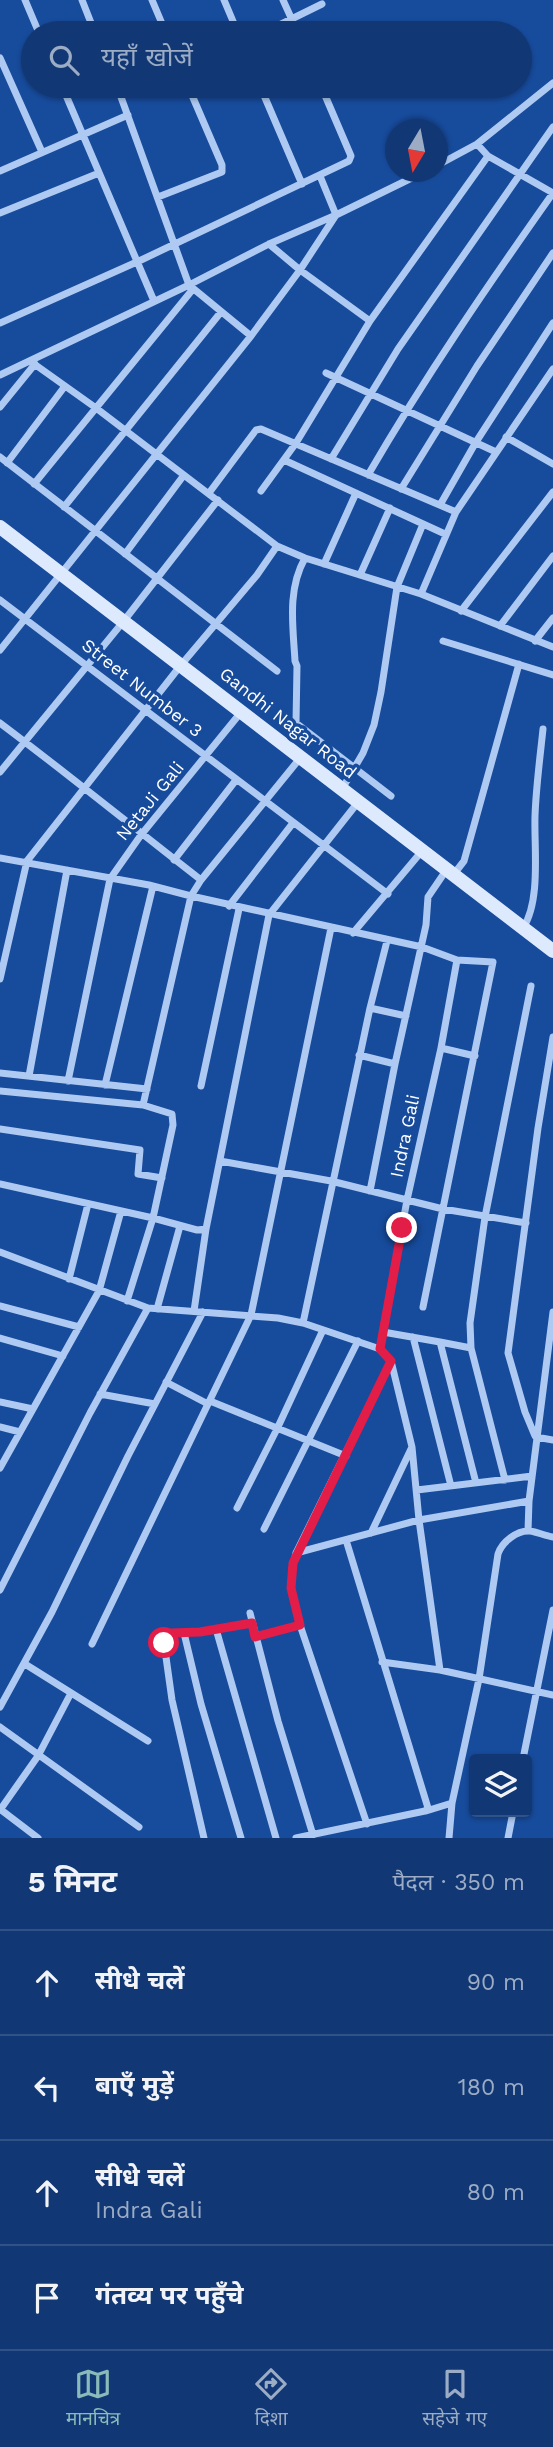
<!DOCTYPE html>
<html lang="hi">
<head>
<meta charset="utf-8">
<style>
  :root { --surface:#113875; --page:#1a3f7a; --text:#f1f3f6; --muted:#9cacc5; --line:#305287; --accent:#8bbbb9 }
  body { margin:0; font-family:"Work Sans","Noto Sans Devanagari",sans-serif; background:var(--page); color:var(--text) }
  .controls { position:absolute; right:21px; bottom:21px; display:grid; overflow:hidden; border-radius:7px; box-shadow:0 2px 5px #0004 }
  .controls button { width:63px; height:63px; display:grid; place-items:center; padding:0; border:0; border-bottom:2px solid var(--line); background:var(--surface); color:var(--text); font:35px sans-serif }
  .compass { position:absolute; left:385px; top:119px; width:63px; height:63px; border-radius:50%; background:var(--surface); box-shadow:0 2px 5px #0004; rotate:190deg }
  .stop { position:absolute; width:21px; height:21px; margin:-16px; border:5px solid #e11d48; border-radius:50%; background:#fff }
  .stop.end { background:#e11d48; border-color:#fff; box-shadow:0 2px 7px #0008 }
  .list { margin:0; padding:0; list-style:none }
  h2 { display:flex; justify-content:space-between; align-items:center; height:91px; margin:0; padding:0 28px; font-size:30px }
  h2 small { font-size:23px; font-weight:400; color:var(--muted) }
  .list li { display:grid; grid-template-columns:46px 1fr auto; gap:21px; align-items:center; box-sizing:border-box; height:105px; padding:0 28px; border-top:2px solid var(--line) }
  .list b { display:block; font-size:26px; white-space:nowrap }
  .list p { margin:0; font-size:23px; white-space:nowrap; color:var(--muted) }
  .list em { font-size:23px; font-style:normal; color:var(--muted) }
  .icon { flex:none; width:38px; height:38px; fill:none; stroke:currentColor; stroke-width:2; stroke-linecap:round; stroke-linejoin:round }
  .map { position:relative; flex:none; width:553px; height:1838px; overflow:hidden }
  .search { position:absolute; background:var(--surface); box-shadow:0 2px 5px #0004; left:21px; right:21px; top:21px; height:77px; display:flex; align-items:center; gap:18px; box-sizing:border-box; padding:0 24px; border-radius:38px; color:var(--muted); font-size:26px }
  .sheet { height:511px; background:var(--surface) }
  nav { display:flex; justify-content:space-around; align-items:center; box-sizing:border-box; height:98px; border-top:2px solid var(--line); background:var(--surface); font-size:19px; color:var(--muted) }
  nav a { display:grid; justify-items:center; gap:4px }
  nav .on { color:var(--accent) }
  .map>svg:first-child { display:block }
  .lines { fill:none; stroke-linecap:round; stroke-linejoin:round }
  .street { stroke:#aec9f2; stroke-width:7 }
  .secondary { stroke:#dde9fc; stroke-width:14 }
  .route { stroke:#e11d48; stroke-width:9 }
  .labels { text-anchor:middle; stroke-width:7; stroke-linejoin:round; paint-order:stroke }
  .street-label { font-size:18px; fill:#fff; stroke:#174b9c }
</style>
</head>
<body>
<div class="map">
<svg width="553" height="1838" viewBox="0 0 553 1838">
  <rect width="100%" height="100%" fill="#174b9c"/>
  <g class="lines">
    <path class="street" d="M25 0 39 33
      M82 0 95 33
      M152 0 166 33
      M224 0 238 33
      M283 0 298 33
      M263 33 322 4
      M0 58 42 152
      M62 86 154 301
      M117 86 189 285 251 336
      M260 86 302 184
      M477 144 488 156 553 193
      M438 165 477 144 553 83
      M0 171 128 115
      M158 197 222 172V165L188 86
      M0 213 99 173
      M269 244 300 270 336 215 320 176
      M0 323 139 261 349 161 351 156 321 86
      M30 361 96 408 277 546 305 558 421 594 553 647
      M326 373 496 452
      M0 375 189 285 269 244 336 215 424 172
      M0 407 35 364
      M506 437 553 464
      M0 457 277 671
      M331 459 398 349 553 127
      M284 460 445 534
      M7 463 65 386
      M368 475C425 377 488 285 553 193
      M34 484 193 289
      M401 489 477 366 553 253
      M261 491 296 443 370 321 488 156
      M209 493 256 430 261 429 456 512
      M440 505 476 442 553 323
      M64 507 221 312
      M125 554 184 475
      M305 558C287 590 293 626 295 661L297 666 296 723 391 796
      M324 564 356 493
      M360 575 390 508
      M421 594 456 512 553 369
      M0 600 388 894
      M461 611 553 492
      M500 626 553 556
      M443 641 553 675
      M535 641 553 618
      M0 650 251 336 300 270 370 321
      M0 723C68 774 134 828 201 880
      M0 772 123 622 218 500
      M342 789 363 753 374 725 381 692 397 587 423 524
      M0 858 149 885 191 896 201 880 301 757
      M174 860 236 780
      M454 874 464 861 519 664
      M229 906 293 823
      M523 928C541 901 534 848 535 816 536 787 540 758 543 729
      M353 933 422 851
      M0 979 27 861 181 665 257 575 277 546
      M370 1008 387 941
      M441 1048 457 960
      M359 1055 395 1064 370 1191
      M395 1064 426 925 428 897 447 869
      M0 1073 147 1089
      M29 1076 67 870
      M68 1081 110 879 141 835 242 711
      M105 1085 153 886
      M201 1086 239 909
      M0 1091 143 1105 172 1114 173 1125 153 1218 127 1301
      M143 1105 191 896 422 947 457 960 493 962 423 1307
      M0 1129 140 1150 138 1174 162 1178
      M220 1161 331 1181 443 1209 526 1223
      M0 1184 153 1218 197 1230 206 1229 269 915 359 801
      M0 1252 148 1308 278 1318 303 1323 380 1349 391 1361 296 1553 292 1569 291 1588 300 1625 367 1824
      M69 1279 88 1204
      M0 1306 79 1327
      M157 1309 180 1226
      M194 1311 206 1229
      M303 1323 370 1008 406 1016
      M383 1332 440 1342 476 1483
      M413 1337 451 1486
      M0 1338 63 1356
      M440 1342 471 1348
      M380 1349 407 1200 441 1048 475 1056
      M391 1361 412 1447 419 1520 440 1670
      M166 1382 208 1404
      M100 1394 155 1404
      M210 1401 346 1456
      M0 1402 33 1409
      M0 1427 20 1432
      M535 1436 525 1412 508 1353 538 1128 553 1037
      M536 1437 553 1440
      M0 1468 99 1291 121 1211
      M505 1480 471 1348 470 1323 485 1217 531 986
      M417 1490 532 1476
      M237 1508 277 1429 323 1330
      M264 1529 358 1341
      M528 1531 529 1501
      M371 1533 411 1449
      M296 1553 419 1520 529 1501 553 1312
      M0 1590 90 1413 148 1308
      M250 1613 278 1721 313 1835
      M216 1629 276 1838
      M184 1633 201 1704 241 1838
      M255 1637 300 1625
      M92 1644 251 1315 331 928
      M382 1662 440 1670 553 1695
      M25 1664 148 1741
      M0 1707 52 1612 128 1456 203 1312
      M0 1727 139 1827
      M523 1759 553 1610
      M0 1809 38 1838
      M0 1810 38 1756 71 1693
      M426 1811 452 1803
      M204 1838 172 1700 164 1643 166 1636 171 1633 200 1632 252 1623
      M296 1838 425 1811 428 1808 346 1540
      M449 1838 452 1803 479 1679 498 1554C502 1542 517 1530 530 1531 537 1532 546 1536 553 1537
      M508 1838 513 1812"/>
    <path class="secondary" d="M0 527 553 951"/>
  </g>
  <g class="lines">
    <path class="route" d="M164 1643 166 1636 171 1633 200 1632 252 1623 255 1637 300 1625 291 1588 293 1563 391 1361 380 1349 402 1228"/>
  </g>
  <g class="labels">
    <g class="street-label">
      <text transform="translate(142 688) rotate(38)" y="6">Street Number 3</text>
      <text transform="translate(288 723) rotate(38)" y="6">Gandhi Nagar Road</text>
      <text transform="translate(150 801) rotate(-51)" y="6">NetaJi Gali</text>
      <text transform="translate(405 1136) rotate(-78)" y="6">Indra Gali</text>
    </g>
  </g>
</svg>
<div class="controls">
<button><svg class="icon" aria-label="layers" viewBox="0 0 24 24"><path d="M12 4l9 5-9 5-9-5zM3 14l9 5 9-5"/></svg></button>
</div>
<svg class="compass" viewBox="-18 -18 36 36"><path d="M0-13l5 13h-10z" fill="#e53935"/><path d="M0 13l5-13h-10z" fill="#9cacc5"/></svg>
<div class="stop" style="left:164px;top:1643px"></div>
<div class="stop end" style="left:402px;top:1228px"></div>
<div class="search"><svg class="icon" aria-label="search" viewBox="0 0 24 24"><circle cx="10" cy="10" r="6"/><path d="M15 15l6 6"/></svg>यहाँ खोजें</div>
</div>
<section class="sheet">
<h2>5 मिनट<small>पैदल · 350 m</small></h2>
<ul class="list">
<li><svg class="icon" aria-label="ahead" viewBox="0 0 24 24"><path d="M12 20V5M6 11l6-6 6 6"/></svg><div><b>सीधे चलें</b></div><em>90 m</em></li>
<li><svg class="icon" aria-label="left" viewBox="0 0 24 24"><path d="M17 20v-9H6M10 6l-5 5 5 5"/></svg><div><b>बाएँ मुड़ें</b></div><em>180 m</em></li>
<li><svg class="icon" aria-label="ahead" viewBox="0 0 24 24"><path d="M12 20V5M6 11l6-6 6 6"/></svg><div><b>सीधे चलें</b><p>Indra Gali</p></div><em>80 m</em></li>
<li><svg class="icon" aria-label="arrive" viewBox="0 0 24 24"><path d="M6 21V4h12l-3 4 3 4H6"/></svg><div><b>गंतव्य पर पहुँचे</b></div></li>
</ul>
</section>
<nav>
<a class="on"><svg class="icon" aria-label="map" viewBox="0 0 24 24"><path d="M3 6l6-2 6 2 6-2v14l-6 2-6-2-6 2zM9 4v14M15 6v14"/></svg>मानचित्र</a>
<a><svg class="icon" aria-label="directions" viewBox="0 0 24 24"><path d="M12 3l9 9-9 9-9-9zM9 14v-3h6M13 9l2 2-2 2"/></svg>दिशा</a>
<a><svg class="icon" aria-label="saved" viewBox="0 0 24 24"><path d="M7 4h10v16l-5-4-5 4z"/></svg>सहेजे गए</a>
</nav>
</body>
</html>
